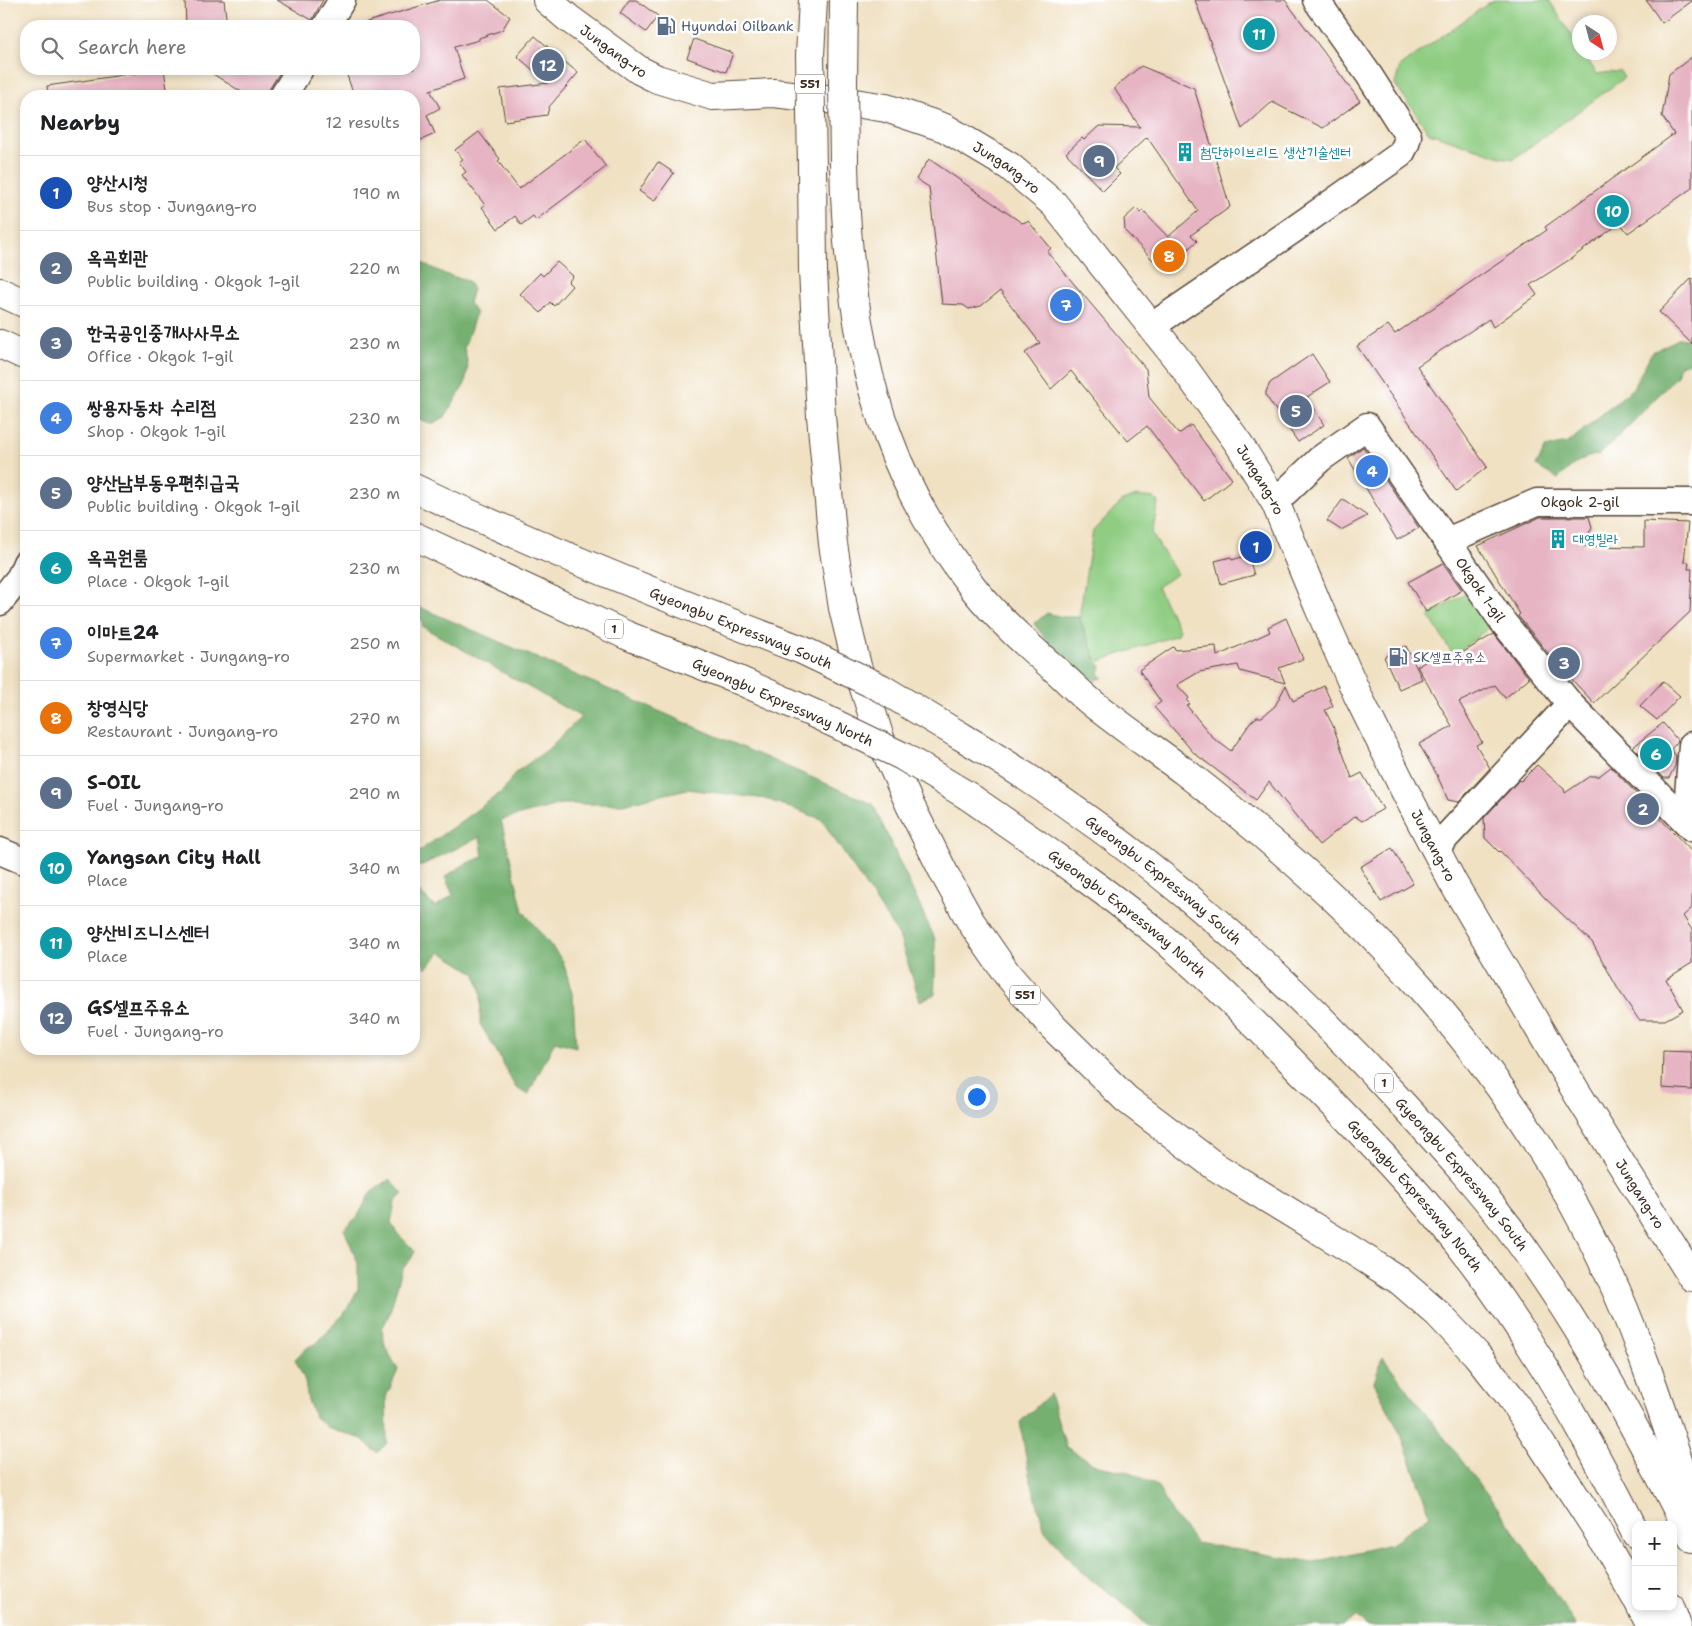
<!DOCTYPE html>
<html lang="en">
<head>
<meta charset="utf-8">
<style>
  :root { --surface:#fff; --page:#f6f6f6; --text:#202124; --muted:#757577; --line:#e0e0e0; --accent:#0b8043 }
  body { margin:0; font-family:"Shantell Sans","Poor Story",sans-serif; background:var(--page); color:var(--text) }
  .controls { position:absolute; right:15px; bottom:15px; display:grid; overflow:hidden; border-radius:10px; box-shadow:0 2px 8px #0003 }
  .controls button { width:45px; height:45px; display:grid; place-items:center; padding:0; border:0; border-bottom:1px solid var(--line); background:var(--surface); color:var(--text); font:25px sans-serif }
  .compass { position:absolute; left:1572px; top:15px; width:45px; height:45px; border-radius:50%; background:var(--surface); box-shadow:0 2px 8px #0003; rotate:144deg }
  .you { position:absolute; left:976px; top:1096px; width:18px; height:18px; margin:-12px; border:4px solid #fff; border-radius:50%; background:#1a73e8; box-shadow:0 0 0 8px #1a73e833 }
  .badge { display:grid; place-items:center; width:32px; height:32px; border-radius:50%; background:var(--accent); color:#fff; font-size:16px; font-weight:700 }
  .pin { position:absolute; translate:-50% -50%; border:2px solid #fff; box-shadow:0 1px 5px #0006 }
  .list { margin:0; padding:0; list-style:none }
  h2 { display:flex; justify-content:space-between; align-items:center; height:65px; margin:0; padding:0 20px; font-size:21px }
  h2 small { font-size:16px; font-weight:400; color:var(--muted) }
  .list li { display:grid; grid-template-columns:32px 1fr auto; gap:15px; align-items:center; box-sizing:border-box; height:75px; padding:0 20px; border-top:1px solid var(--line) }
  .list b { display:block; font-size:19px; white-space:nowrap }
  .list p { margin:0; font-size:16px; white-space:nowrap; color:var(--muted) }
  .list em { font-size:16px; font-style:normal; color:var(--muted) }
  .icon { flex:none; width:28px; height:28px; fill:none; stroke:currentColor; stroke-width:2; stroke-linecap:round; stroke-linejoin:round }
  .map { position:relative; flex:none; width:1692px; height:1626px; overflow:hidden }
  .search { position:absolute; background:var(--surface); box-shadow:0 2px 8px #0003; left:20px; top:20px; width:400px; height:55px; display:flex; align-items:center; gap:12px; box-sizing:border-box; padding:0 18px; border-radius:20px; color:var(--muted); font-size:19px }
  .panel { position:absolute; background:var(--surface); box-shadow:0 2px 8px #0003; left:20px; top:90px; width:400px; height:965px; border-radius:20px }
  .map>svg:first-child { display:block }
  .green { fill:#90cd83; stroke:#667c50 }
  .forest { fill:#74b071; stroke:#586d48 }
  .building { fill:#e6b4c3 }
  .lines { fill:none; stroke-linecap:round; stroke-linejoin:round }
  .minor-casing { stroke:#564537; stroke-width:29 }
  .secondary-casing { stroke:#564537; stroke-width:30 }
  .motorway-casing { stroke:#564537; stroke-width:30 }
  .minor { stroke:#fff; stroke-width:26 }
  .secondary { stroke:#fff; stroke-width:28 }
  .motorway { stroke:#fff; stroke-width:28 }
  .motorway-bridge-casing { stroke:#564537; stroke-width:30; stroke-linecap:butt }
  .motorway-bridge { stroke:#fff; stroke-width:28 }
  .labels { text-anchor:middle; stroke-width:5; stroke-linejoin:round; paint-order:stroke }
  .shield { fill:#fff; stroke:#766a62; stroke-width:1 }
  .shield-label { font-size:12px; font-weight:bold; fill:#3b2a1e }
  .service-label { font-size:14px; fill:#4e5e75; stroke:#fff; text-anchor:start }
  .street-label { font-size:14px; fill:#3b2a1e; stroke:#fff }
  .culture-label { font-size:14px; fill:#0d838f; stroke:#fff; text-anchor:start }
</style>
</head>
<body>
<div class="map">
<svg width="1692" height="1626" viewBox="0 0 1692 1626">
  <rect width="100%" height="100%" fill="#fff"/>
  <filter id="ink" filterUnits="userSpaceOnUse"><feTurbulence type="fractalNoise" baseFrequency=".02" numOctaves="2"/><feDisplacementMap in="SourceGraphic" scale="10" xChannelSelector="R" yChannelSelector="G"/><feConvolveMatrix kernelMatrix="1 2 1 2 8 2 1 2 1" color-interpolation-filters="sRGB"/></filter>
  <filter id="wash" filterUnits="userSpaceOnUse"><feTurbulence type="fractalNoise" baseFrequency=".0096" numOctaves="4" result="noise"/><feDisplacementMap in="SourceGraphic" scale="20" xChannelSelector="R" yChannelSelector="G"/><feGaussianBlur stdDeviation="1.12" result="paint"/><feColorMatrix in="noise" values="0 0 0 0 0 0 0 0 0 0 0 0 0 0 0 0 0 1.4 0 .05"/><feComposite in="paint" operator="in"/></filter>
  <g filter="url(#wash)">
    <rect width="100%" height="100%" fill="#f0e1c3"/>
    <path class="green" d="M1493 0H1549L1579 47 1580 52 1583 53 1597 74 1620 71 1624 78 1513 159 1501 157 1429 133 1395 84 1400 66Z
      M1137 496 1154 498 1158 502 1152 534 1177 574 1157 587 1179 629 1177 635 1097 662 1079 617 1093 531 1122 501Z
      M1466 593 1489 628 1453 655 1429 616Z"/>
    <path class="forest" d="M420 262 445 274 468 281 473 289 469 303 476 313 464 348 468 365 465 384 445 417 432 424 414 418V324L415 322 414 318V264Z
      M1680 338 1690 340 1692 339V361L1680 365 1677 376 1629 426 1599 455C1581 456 1570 467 1558 479L1536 466 1546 447 1568 443 1633 388 1652 352Z
      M417 606 873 804 935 939V994L920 1001 899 936 821 819 766 799 687 789 623 804H561L501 820 523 911 563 961 573 997 576 1047 555 1041 528 1095 515 1087 497 1052 480 1024 481 993 476 974 441 952 426 968 414 950V887L435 907 453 895 445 877 465 864 483 857 480 837 414 869V855L503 791 515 773 547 750 581 717 423 627Z
      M1047 613 1062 617H1079L1097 662 1101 666 1099 673 1103 678 1095 680C1069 668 1051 646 1034 624Z
      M390 1179 403 1194 395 1202 391 1223 397 1233 415 1251 411 1259 402 1269 389 1315 382 1329 385 1346 398 1370 386 1397 387 1443 377 1453 362 1439 328 1428 315 1417 308 1401 305 1381 295 1359 308 1347 317 1343 346 1311 358 1289V1263L344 1229 358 1216 370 1193Z
      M1383 1357 1503 1515 1576 1626H1367L1356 1617 1342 1626H1148L1118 1599 1084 1575 1045 1531 1029 1474 1020 1422 1050 1394 1066 1447 1098 1466 1133 1473 1157 1486 1174 1516 1196 1543 1314 1562 1391 1544 1430 1515 1402 1437 1374 1382Z"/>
    <g id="blocks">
      <path class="building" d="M185 0H224L227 26H186Z
        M277 0H323L312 20Z
        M440 0H488L510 17 502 30 479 38V40L454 47 464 79 430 90 440 108 427 115 435 134 414 143V96H354L345 69H414V26H367V22Z
        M629 0H636L658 16 646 32 620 13Z
        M1195 0H1285L1360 101 1323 128 1272 102 1242 129Z
        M1646 0H1692V1L1662 23Z
        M535 36 578 73 549 107 547 115 505 121 500 89 548 83 517 56Z
        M694 39 733 53 726 72 687 58Z
        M1692 57V188L1628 233 1620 223 1572 258 1530 285 1537 295 1493 327 1489 319 1417 366 1487 467 1456 491 1357 346 1388 325 1395 334 1547 230 1545 227 1674 134 1662 116 1669 74Z
        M1141 66 1194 88 1230 207 1191 235 1197 241 1171 264 1160 252 1153 260 1125 231 1124 219 1136 208 1141 213 1143 211 1168 237 1198 211 1147 137 1114 168 1120 174 1103 191 1066 153 1082 138 1084 140 1099 126 1140 127 1114 88Z
        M164 69 168 96H48L47 86Z
        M205 69H282L265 96H248Z
        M479 132 500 159 498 161 519 189 585 139 606 167 536 220 533 216 521 225 515 216 498 229 482 207 485 205 462 175 466 172 459 162 463 159 455 150Z
        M929 159 1022 223 1028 221 1051 248 1047 252 1146 369 1149 397 1179 434 1191 425 1232 479 1204 501 1147 426 1128 441 1071 371 1051 389 1025 353 1040 343 1000 291 981 306 969 309 963 305 942 304 929 187 916 179Z
        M658 162 674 173 654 201 639 191Z
        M557 262 573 276 568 282 572 286 554 306 550 302 541 313 520 294 540 273 543 276Z
        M1692 278V344L1659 312Z
        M1312 354 1330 382 1307 397 1324 425 1298 442 1266 396V392L1270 383Z
        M1363 447 1419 528 1397 540 1348 458Z
        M1343 499 1367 516 1341 530 1327 521Z
        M1540 517H1589L1592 527 1583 546 1644 547V521L1688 523 1684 562H1689L1688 569H1692L1690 612 1594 703 1558 665 1518 616 1520 614 1478 546Z
        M1248 555 1254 575 1221 584 1215 561 1231 557 1232 560Z
        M1443 563 1462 590 1426 612 1408 582Z
        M1286 618 1303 659 1279 668 1285 683 1240 671 1238 665 1199 672 1177 685 1189 698 1187 701 1190 704 1187 706 1214 739 1231 751 1251 722 1257 717H1262L1275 706 1286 685 1293 701 1324 686 1333 706 1325 710 1333 726 1352 778 1362 773 1383 809 1362 821 1355 816 1319 845 1269 782 1256 800 1194 753 1154 707 1161 702 1139 670 1173 647 1176 650 1216 646 1217 656 1270 632 1268 627Z
        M1494 634 1529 678 1505 698 1495 685 1459 702 1482 742 1476 745 1490 768 1459 802 1448 800 1437 775 1419 744 1452 726 1417 666 1443 653 1448 661Z
        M1406 646 1422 679 1399 689 1384 657Z
        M1663 681 1680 696 1657 720 1640 706Z
        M1663 723 1678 741 1671 749 1676 756 1675 766 1669 778H1664L1633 747Z
        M1537 765 1564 789 1565 793 1590 776H1599L1611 767 1692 852V908L1683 916 1692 930V963L1666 979 1683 1010 1665 1020H1639L1618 989 1592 942 1546 899 1500 851 1499 852 1485 838 1484 818 1519 780 1521 781Z
        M1392 848 1413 884 1381 902 1360 867Z
        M1663 1051 1692 1052V1090L1662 1088Z"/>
    </g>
  </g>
  <g filter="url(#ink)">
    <use href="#blocks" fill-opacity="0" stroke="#564537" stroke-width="1"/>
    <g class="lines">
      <g class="minor-casing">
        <g id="minor">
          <path d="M326 26 342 0"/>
          <path d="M283 96 300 69"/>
          <path d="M1152 326 1293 230 1401 154 1406 144 1408 136 1369 75 1316 0"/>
          <path id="s1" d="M1275 502 1320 459 1367 426 1503 622 1570 704 1692 828"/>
          <path id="s2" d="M1447 541 1537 502H1692"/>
          <path d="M0 602 20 577 26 563"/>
          <path d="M1686 821 1692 745"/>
          <path d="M1435 849 1570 704"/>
          <path d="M0 851 26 862"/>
        </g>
      </g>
      <g class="secondary-casing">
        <g id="secondary">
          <path id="s3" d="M547 0 568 18 639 70 657 79 713 96 773 93 836 100 886 108 945 128 1009 166 1054 204 1182 365 1239 444 1275 502 1319 608 1358 696 1405 791 1452 881 1577 1093 1692 1277"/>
        </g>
      </g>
      <g class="motorway-casing">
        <g id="motorway">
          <path d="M844 164C846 253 857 356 889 439 909 493 939 544 974 589 998 619 1027 645 1056 670 1068 681 1080 693 1092 703 1122 727 1154 749 1185 772 1269 837 1351 908 1421 988 1500 1078 1568 1182 1617 1292 1646 1359 1668 1431 1692 1501"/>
          <path d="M812 168 813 271 821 416 833 544 843 608 857 666 880 738 910 805 945 875 971 922 1007 974 1053 1027 1126 1099 1216 1167 1350 1249 1400 1281 1438 1314 1476 1354 1509 1395 1594 1525 1636 1598"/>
          <path d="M0 292 26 304"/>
          <path d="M0 344 26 356"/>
          <path d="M414 488C541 548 670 600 802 650"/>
          <path d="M414 536 626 635 734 678 817 715"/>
          <path id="s4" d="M959 735C1124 832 1264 954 1393 1094 1443 1148 1494 1203 1535 1264 1595 1350 1644 1444 1692 1538"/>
          <path id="s5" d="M968 796C1034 842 1102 887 1164 939 1214 982 1260 1029 1306 1076 1351 1122 1396 1168 1437 1217 1496 1287 1545 1364 1589 1444 1605 1474 1621 1503 1636 1534"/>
          <path d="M1641 1607 1651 1626"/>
          <path d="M1670 1607 1677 1626"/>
        </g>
      </g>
      <use href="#minor" class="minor"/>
      <use href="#secondary" class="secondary"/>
      <use href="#motorway" class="motorway"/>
      <g class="motorway-bridge-casing">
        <path id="motorway-bridge" d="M844 164 843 83 844 0
          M812 168 810 55 813 0
          M802 650 881 688 959 735
          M817 715 902 756 968 796"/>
      </g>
      <use href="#motorway-bridge" class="motorway-bridge"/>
    </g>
  </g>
  <defs>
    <g id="fuel-bare" transform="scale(1.5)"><path d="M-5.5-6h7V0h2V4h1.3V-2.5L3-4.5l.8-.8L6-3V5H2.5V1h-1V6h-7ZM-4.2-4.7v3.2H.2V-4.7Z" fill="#5c6f8a" stroke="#fff" stroke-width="2.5" paint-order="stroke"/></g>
    <g id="building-bare" transform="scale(1.5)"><path d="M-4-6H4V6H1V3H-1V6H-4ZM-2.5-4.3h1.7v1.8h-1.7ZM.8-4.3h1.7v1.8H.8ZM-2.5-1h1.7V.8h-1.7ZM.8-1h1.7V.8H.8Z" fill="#0f9aa8" stroke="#fff" stroke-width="2.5" paint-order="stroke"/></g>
  </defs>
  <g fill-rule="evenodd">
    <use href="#fuel-bare" x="666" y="26"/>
    <use href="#building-bare" x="1185" y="152"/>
    <use href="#building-bare" x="1558" y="539"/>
    <use href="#fuel-bare" x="1398" y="657"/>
  </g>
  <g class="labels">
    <g class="shield">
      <rect x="795" y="74.5" width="30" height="19" rx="4"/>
      <rect x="605" y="619.5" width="18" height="19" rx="4"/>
      <rect x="1010" y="985.5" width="30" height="19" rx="4"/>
      <rect x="1375" y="1073.5" width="18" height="19" rx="4"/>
    </g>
    <g class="shield-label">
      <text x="810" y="88">551</text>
      <text x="614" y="633">1</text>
      <text x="1025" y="999">551</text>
      <text x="1384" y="1087">1</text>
    </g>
    <g class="service-label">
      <text x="681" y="31">Hyundai Oilbank</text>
      <text x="1413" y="662">SK셀프주유소</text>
    </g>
    <g class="street-label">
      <text dy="5" stroke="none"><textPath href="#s3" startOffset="84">Jungang-ro</textPath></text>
      <text dy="5" stroke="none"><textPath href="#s3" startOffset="504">Jungang-ro</textPath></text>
      <text dy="5" stroke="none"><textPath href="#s3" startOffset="909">Jungang-ro</textPath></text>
      <text dy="5" stroke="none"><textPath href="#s2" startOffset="141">Okgok 2-gil</textPath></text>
      <text dy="5" stroke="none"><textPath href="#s1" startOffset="319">Okgok 1-gil</textPath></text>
      <text transform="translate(741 628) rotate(22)" y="5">Gyeongbu Expressway South</text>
      <text transform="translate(783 702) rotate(24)" y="5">Gyeongbu Expressway North</text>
      <text dy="5" stroke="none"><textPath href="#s3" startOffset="1314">Jungang-ro</textPath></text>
      <text dy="5" stroke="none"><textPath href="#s4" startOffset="251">Gyeongbu Expressway South</textPath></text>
      <text dy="5" stroke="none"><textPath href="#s5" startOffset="198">Gyeongbu Expressway North</textPath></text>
      <text dy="5" stroke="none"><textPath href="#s4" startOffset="671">Gyeongbu Expressway South</textPath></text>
      <text dy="5" stroke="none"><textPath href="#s3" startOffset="1719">Jungang-ro</textPath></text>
      <text dy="5" stroke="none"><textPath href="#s5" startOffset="602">Gyeongbu Expressway North</textPath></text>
    </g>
    <g class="culture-label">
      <text x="1200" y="157">첨단하이브리드 생산기술센터</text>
      <text x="1573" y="544">대영빌라</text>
    </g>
  </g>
</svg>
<div class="controls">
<button>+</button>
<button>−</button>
</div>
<svg class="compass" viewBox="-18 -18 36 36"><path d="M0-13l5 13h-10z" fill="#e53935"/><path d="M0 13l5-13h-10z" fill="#757577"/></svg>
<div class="you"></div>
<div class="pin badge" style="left:1256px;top:547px;background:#1a4fb4">1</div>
<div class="pin badge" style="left:1643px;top:809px;background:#5c6f8a">2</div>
<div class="pin badge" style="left:1564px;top:663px;background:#5c6f8a">3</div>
<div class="pin badge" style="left:1372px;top:471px;background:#3f7fe0">4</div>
<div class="pin badge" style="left:1296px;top:411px;background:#5c6f8a">5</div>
<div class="pin badge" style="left:1656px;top:754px;background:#0f9aa8">6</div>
<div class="pin badge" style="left:1066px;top:305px;background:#3f7fe0">7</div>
<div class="pin badge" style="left:1169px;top:256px;background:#e8710a">8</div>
<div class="pin badge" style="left:1099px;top:161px;background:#5c6f8a">9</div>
<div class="pin badge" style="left:1613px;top:211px;background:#0f9aa8">10</div>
<div class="pin badge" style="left:1259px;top:34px;background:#0f9aa8">11</div>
<div class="pin badge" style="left:548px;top:65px;background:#5c6f8a">12</div>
<div class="search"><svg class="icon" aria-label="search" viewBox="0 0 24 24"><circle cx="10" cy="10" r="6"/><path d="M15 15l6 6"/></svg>Search here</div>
<section class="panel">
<h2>Nearby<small>12 results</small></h2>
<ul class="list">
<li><span class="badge" style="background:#1a4fb4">1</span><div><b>양산시청</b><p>Bus stop · Jungang-ro</p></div><em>190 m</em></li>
<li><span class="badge" style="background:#5c6f8a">2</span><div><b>옥곡회관</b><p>Public building · Okgok 1-gil</p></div><em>220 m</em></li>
<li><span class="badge" style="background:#5c6f8a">3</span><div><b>한국공인중개사사무소</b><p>Office · Okgok 1-gil</p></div><em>230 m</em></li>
<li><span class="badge" style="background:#3f7fe0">4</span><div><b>쌍용자동차 수리점</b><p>Shop · Okgok 1-gil</p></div><em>230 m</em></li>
<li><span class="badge" style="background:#5c6f8a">5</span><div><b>양산남부동우편취급국</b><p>Public building · Okgok 1-gil</p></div><em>230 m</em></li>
<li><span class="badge" style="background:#0f9aa8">6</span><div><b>옥곡원룸</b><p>Place · Okgok 1-gil</p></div><em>230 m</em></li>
<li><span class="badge" style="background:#3f7fe0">7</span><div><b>이마트24</b><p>Supermarket · Jungang-ro</p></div><em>250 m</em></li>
<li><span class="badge" style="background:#e8710a">8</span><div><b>창영식당</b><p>Restaurant · Jungang-ro</p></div><em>270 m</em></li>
<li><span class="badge" style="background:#5c6f8a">9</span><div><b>S-OIL</b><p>Fuel · Jungang-ro</p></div><em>290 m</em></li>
<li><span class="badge" style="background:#0f9aa8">10</span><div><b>Yangsan City Hall</b><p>Place</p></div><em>340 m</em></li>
<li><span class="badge" style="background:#0f9aa8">11</span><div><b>양산비즈니스센터</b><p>Place</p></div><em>340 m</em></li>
<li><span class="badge" style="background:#5c6f8a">12</span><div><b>GS셀프주유소</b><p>Fuel · Jungang-ro</p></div><em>340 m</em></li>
</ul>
</section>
</div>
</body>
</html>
